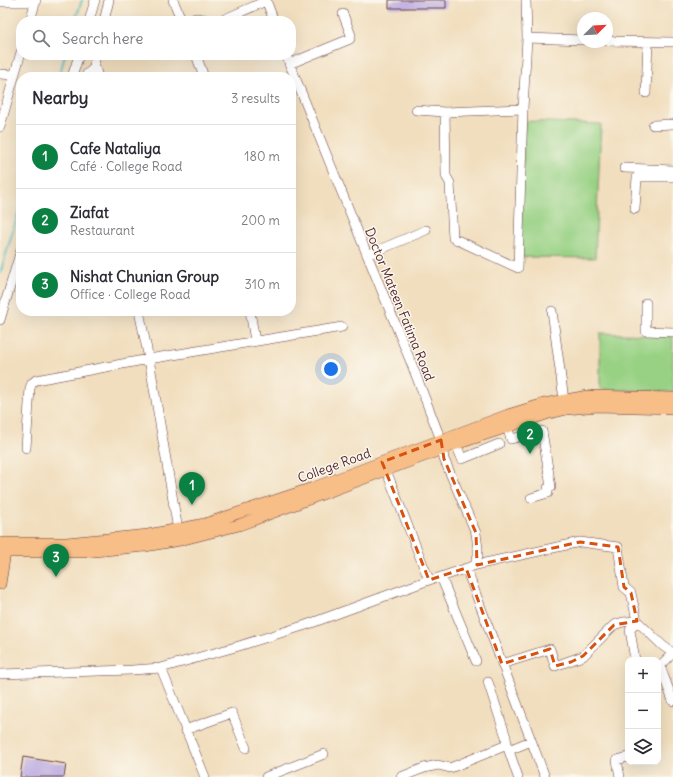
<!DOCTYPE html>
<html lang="en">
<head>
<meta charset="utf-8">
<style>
  :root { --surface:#fff; --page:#f2f2f3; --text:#2b2b33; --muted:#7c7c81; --line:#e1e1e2; --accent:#0b8043 }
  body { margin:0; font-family:Delius,sans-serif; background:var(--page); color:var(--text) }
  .controls { position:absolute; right:12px; bottom:12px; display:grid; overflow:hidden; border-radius:8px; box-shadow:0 4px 16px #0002 }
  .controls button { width:36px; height:36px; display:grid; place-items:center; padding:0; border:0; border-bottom:1px solid var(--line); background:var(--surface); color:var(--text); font:20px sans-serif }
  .compass { position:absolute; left:577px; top:12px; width:36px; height:36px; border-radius:50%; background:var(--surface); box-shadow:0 4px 16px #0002; rotate:66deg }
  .you { position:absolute; left:331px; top:369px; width:14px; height:14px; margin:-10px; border:3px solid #fff; border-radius:50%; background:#1a73e8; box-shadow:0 0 0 6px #1a73e833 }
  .badge { display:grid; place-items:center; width:26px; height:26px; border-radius:50%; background:var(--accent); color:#fff; font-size:13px; font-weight:700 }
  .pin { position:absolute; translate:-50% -33px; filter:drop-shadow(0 1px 2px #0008) }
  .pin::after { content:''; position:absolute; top:21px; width:14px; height:12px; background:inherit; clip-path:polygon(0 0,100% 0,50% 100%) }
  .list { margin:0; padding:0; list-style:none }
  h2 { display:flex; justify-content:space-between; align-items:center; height:52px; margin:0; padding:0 16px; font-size:17px }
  h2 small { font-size:13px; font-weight:400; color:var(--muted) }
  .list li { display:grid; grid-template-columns:26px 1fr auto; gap:12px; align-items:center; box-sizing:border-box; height:64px; padding:0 16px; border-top:1px solid var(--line) }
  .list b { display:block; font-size:15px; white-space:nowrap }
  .list p { margin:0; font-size:13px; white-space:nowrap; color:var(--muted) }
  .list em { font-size:13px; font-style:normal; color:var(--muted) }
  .icon { flex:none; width:22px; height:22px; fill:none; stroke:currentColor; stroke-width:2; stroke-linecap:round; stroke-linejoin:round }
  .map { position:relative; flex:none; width:673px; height:777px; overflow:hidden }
  .search { position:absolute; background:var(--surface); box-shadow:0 4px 16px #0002; left:16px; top:16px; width:280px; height:44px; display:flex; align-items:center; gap:10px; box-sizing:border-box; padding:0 14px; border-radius:16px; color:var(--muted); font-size:15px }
  .panel { position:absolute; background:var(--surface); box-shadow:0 4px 16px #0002; left:16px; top:72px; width:280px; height:244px; border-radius:16px }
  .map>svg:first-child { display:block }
  .green { fill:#98d184; stroke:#717858 }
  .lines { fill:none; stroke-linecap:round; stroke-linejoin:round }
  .stream { stroke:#4ab9c0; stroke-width:2 }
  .building { fill:#bfaee1 }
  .minor-casing { stroke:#633c41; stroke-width:10 }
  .major-casing { stroke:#633c41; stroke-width:12 }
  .minor { stroke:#fff; stroke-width:9 }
  .major { stroke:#f7be87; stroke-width:11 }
  .marked { fill:none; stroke:#d8530f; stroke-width:3; stroke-dasharray:8 5; stroke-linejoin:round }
  .labels { text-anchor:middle; stroke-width:3; stroke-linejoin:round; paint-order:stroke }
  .street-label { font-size:13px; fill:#4a1f2b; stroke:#fbf7ec }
</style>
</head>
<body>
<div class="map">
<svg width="673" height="777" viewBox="0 0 673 777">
  <rect width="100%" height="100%" fill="#fbf7ec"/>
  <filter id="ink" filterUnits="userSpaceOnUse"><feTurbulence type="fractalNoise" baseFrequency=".025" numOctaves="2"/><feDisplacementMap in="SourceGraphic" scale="8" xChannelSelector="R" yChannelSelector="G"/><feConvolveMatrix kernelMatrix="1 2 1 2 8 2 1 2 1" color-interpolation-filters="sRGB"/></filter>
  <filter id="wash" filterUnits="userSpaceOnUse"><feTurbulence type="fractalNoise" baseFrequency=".012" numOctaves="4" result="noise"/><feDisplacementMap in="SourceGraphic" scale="16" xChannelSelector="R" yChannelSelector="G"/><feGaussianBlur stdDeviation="0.9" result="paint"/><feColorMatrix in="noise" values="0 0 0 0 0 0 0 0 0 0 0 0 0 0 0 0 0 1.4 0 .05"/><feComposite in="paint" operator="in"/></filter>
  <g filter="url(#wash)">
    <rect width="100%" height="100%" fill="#f1debe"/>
    <path class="green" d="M525 121 601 124 595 258 518 257Z
      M600 333 673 336V392L600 389Z"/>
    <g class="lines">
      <path class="stream" d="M75 21 82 0
        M59 77 65 55
        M0 274 21 204"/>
    </g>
    <g id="blocks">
      <path class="building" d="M389 0H446V8H389Z
        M23 757 66 764 64 777H20Z"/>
    </g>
  </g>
  <g filter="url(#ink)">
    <use href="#blocks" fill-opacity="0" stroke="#633c41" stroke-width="1"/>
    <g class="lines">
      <g class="minor-casing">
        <path id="minor" d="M173 0 181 19 185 21 196 18 204 19 206 21
          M266 0 274 21
          M526 0 527 38 583 40
          M0 2H36
          M30 21 36 0
          M89 21 95 0
          M104 21 109 0
          M220 21 266 1
          M607 41 673 42
          M96 55 94 64 98 77
          M196 55 204 77
          M286 55 412 365 441 440 444 459 476 533 478 549V556L476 560V565
          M289 64 350 39 351 35 343 14
          M0 74 14 75
          M72 77 79 55
          M86 77 87 74 94 68
          M646 93 648 42
          M416 110 445 112 523 109
          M445 112 446 176 450 183 453 238 518 268 523 109 527 38
          M653 125 673 124
          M0 127 21 52
          M624 168 673 170
          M635 209 637 177H673
          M367 255 426 230
          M646 303V331L673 332
          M139 311 149 359 178 530
          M250 311 255 341
          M552 311 564 400
          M0 320 21 250
          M507 427 511 439 542 431 551 487 548 488V493L531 498
          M456 444 462 459 499 444
          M26 448 30 388 32 383 36 380 149 359 342 327
          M384 465 429 580
          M466 568 545 777
          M441 577 476 661
          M673 653 660 666 673 701
          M635 660 630 630 637 621
          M502 664 550 649 555 666 583 656 614 625 623 622 637 621
          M161 668 205 777
          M0 674 132 670 161 668 239 646 306 625 429 580 441 577 476 565 580 542 618 547 624 587 631 593 637 621 663 646 673 653
          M488 682 506 737 507 745
          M185 730 232 713 246 748
          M509 750 531 741
          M266 777 324 754
          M401 777 424 768 438 765 450 768 507 745 518 777
          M620 777 617 760 628 757"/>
      </g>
      <g class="major-casing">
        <path id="major" d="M0 543H67L148 535 205 524 313 488 508 415 544 404 588 396 673 398
          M0 552H84L145 546 180 540 239 525 456 444 546 414 567 409 597 406 673 408
          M0 584 6 546"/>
      </g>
      <use href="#minor" class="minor"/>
      <use href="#major" class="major"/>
    </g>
  </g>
  <path class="marked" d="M441 440 444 459 476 533 477 565 580 542 618 547 624 587 631 593 637 621 614 625 583 656 571 662 555 666 550 649 502 664 466 568 429 580 382 462Z"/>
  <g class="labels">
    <g class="street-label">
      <text transform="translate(400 304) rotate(68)" y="5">Doctor Mateen Fatima Road</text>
      <text transform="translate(334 465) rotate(-20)" y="5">College Road</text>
    </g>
  </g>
</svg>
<div class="controls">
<button>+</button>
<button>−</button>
<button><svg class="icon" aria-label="layers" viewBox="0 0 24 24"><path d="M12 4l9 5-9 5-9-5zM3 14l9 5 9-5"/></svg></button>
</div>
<svg class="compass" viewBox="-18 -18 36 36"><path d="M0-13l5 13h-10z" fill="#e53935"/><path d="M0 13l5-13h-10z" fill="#7c7c81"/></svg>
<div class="you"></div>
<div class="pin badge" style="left:192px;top:505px">1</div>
<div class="pin badge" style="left:530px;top:454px">2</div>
<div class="pin badge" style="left:56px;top:577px">3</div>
<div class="search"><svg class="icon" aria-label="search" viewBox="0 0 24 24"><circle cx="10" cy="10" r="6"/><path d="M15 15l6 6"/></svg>Search here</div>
<section class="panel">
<h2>Nearby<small>3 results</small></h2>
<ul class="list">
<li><span class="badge">1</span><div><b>Cafe Nataliya</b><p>Café · College Road</p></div><em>180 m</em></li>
<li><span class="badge">2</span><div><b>Ziafat</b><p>Restaurant</p></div><em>200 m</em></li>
<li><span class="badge">3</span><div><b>Nishat Chunian Group</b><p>Office · College Road</p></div><em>310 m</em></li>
</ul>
</section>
</div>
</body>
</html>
